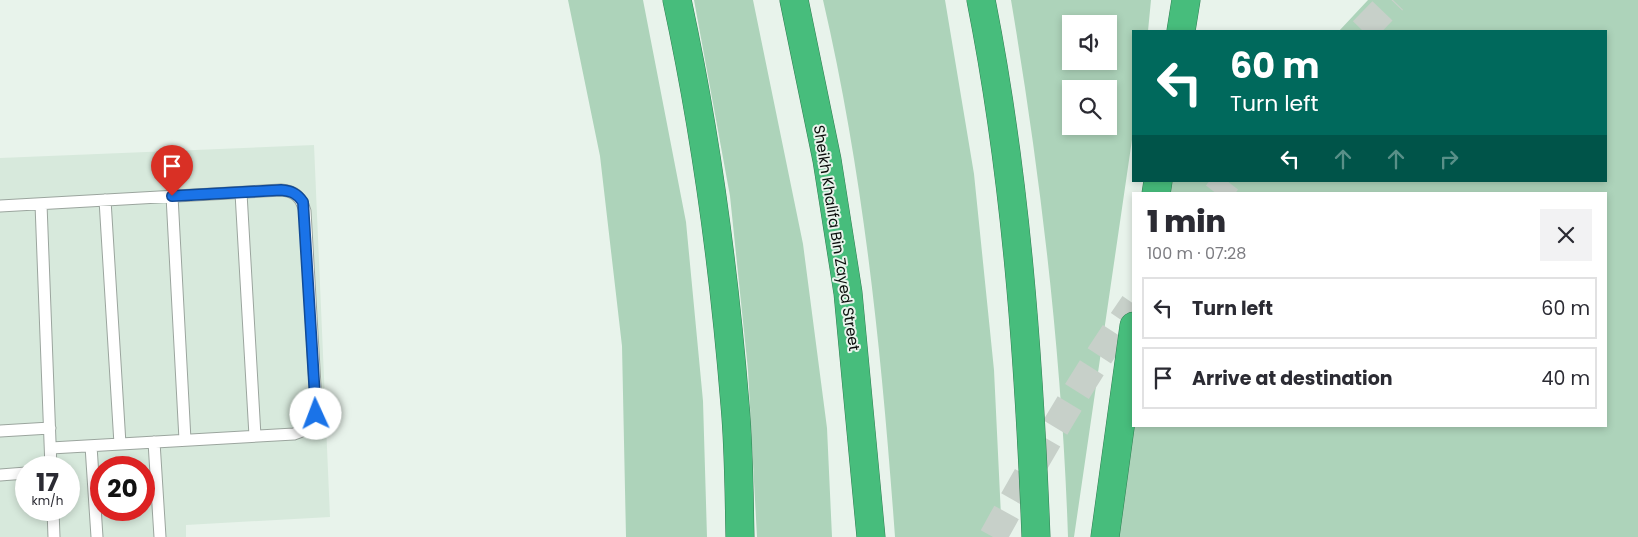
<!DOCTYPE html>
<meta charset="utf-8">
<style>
body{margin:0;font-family:Poppins,sans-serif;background:#f2f2f3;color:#2b2b33;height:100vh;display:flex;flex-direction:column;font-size:19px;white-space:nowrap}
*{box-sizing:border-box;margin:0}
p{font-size:16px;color:#7c7c81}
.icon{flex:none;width:28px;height:28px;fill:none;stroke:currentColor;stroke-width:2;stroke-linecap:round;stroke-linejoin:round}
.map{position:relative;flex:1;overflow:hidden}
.sheet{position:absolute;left:1132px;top:192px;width:475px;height:235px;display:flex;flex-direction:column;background:#fff;border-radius:0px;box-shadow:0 2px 8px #0003}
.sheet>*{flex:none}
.hud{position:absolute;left:1132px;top:30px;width:475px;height:152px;border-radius:0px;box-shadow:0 2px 8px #0003;background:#00695c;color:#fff;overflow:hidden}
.tools{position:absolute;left:1062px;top:15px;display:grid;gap:10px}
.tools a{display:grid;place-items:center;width:55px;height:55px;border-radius:0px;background:#fff;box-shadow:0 2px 8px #0003;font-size:25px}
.speed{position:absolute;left:15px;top:456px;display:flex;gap:10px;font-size:25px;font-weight:700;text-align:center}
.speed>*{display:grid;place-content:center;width:65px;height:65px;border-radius:50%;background:#fff;box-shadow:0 2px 8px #0003;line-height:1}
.speed small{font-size:12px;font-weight:400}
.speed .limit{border:8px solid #d22;background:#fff;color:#111}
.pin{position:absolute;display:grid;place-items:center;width:42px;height:42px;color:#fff;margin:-51px -21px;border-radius:50% 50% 50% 0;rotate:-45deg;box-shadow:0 0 5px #0007}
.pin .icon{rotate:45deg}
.me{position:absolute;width:55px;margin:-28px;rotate:358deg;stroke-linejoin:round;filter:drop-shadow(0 0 4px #0008)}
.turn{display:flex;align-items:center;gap:18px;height:105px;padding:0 15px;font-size:22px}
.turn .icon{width:65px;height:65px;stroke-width:2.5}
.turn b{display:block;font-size:35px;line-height:42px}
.lanes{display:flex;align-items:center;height:48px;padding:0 15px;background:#0003;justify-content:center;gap:25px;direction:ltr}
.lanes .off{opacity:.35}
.round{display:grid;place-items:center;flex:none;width:52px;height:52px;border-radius:0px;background:#f2f2f3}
.summary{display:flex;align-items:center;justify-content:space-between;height:85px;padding:0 15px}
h1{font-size:30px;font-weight:800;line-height:38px}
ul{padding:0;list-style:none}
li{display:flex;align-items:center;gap:15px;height:62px;margin:0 10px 8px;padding:0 5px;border:2px solid #e1e1e2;border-radius:0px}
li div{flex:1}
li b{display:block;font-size:19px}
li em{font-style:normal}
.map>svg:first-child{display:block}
.built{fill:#d7e9dc;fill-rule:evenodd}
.green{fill:#add3ba;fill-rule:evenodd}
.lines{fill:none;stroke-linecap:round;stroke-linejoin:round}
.motorway-tunnel{stroke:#c7d0c9;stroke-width:28;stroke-dasharray:28 14;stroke-linecap:butt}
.service-casing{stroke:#9ba59e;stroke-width:13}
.motorway-casing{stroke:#327f54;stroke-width:29}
.service{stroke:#fff;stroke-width:11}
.motorway{stroke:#47bd7c;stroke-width:28}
.route-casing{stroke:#114b97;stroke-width:12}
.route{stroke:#1a73e8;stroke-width:9}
.labels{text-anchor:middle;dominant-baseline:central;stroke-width:4;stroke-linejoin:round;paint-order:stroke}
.street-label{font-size:15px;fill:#0a0d0b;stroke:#e8f3eb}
</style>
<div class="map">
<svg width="1638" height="537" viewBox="0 0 1638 537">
<rect width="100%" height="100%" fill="#e8f3eb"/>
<path class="built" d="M 314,145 L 330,517 L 186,525 L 186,537 L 0,537 L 0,158 ZM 26,468 L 69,468 L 69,510 L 26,510 ZM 101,468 L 144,468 L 144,510 L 101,510 Z"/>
<path class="green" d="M 568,0 L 643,0 L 686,222 L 703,401 L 707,537 L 626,537 L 622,346 L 600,156 Z
M 694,0 L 753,0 L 803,244 L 827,428 L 832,537 L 757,537 L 748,370 L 730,196 Z
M 823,0 L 945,0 L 974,174 L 994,370 L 1002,537 L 895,537 C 882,357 864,176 823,0 Z
M 1011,0 L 1151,0 L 1148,31 L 1134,31 L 1134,126 L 1074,537 L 1068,537 C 1062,356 1041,178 1011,0 ZM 1071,24 L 1109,24 L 1109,61 L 1071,61 ZM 1071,89 L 1109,89 L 1109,126 L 1071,126 Z
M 1368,0 L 1638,0 L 1638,537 L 1115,537 L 1134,426 L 1606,426 L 1606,194 L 1167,194 L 1169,181 L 1606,181 L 1606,31 L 1339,31 Z"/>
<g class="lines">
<path class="motorway-tunnel" d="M 1363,31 L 1393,0
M 1217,194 L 1227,181
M 993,537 C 1037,457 1082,379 1134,304"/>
<defs>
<path id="service" d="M 241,193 L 255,436
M 172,196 L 185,440
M 105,200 L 120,444
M 41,204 L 51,468
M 0,206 L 281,190 C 295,191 301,197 305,211 L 316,403 C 316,420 310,429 294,434 L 51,448
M 0,431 L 50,428
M 154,442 L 160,537
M 91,446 L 97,537
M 0,475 L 26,473
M 53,510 L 54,537"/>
<path id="motorway" d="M 677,0 C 706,134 724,268 735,405 C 739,448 739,493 740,537
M 794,0 L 827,160 L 848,293 L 871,537
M 981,0 C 1016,176 1029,358 1036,537
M 1181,31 L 1186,0
M 1156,194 L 1158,181
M 1105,537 L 1134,326"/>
</defs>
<use href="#service" class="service-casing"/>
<use href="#motorway" class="motorway-casing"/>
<use href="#service" class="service"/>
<use href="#motorway" class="motorway"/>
</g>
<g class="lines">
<defs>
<path id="route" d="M 172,196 L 281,190 C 291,191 297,193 303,202 L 316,414"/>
</defs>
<use href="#route" class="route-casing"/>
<use href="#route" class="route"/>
</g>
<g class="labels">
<g class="street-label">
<text transform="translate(837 238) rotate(81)">Sheikh Khalifa Bin Zayed Street</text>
</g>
</g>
</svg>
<div class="tools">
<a><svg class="icon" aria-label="sound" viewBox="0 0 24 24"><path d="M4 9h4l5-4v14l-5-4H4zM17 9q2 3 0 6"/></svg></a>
<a><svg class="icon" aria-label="search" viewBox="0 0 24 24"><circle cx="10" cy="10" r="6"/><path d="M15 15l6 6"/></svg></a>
</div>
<div class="speed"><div>17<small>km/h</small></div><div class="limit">20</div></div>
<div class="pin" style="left:172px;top:196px;background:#d93025"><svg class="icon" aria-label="arrive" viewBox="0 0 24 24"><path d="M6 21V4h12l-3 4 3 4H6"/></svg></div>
<svg class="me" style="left:316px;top:414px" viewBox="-20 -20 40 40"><circle r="19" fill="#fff"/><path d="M0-13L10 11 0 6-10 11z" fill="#1a73e8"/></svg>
<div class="hud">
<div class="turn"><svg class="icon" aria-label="left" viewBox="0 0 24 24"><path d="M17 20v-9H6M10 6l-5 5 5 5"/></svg><div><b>60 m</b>Turn left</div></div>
<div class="lanes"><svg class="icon" aria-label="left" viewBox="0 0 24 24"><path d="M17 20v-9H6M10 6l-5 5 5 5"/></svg><svg class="icon off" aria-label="ahead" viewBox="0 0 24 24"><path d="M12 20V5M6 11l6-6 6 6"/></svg><svg class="icon off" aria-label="ahead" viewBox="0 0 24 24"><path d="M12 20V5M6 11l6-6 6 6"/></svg><svg class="icon off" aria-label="right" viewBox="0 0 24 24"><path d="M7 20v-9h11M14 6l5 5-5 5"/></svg></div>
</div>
<section class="sheet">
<div class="summary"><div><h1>1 min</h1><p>100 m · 07:28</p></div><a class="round"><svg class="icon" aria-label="close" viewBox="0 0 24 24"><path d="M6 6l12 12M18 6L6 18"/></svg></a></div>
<ul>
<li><svg class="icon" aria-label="left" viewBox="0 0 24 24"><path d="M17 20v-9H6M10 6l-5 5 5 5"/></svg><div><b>Turn left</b></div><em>60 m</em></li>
<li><svg class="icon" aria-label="arrive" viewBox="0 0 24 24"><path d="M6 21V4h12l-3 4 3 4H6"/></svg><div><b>Arrive at destination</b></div><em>40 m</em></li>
</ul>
</section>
</div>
